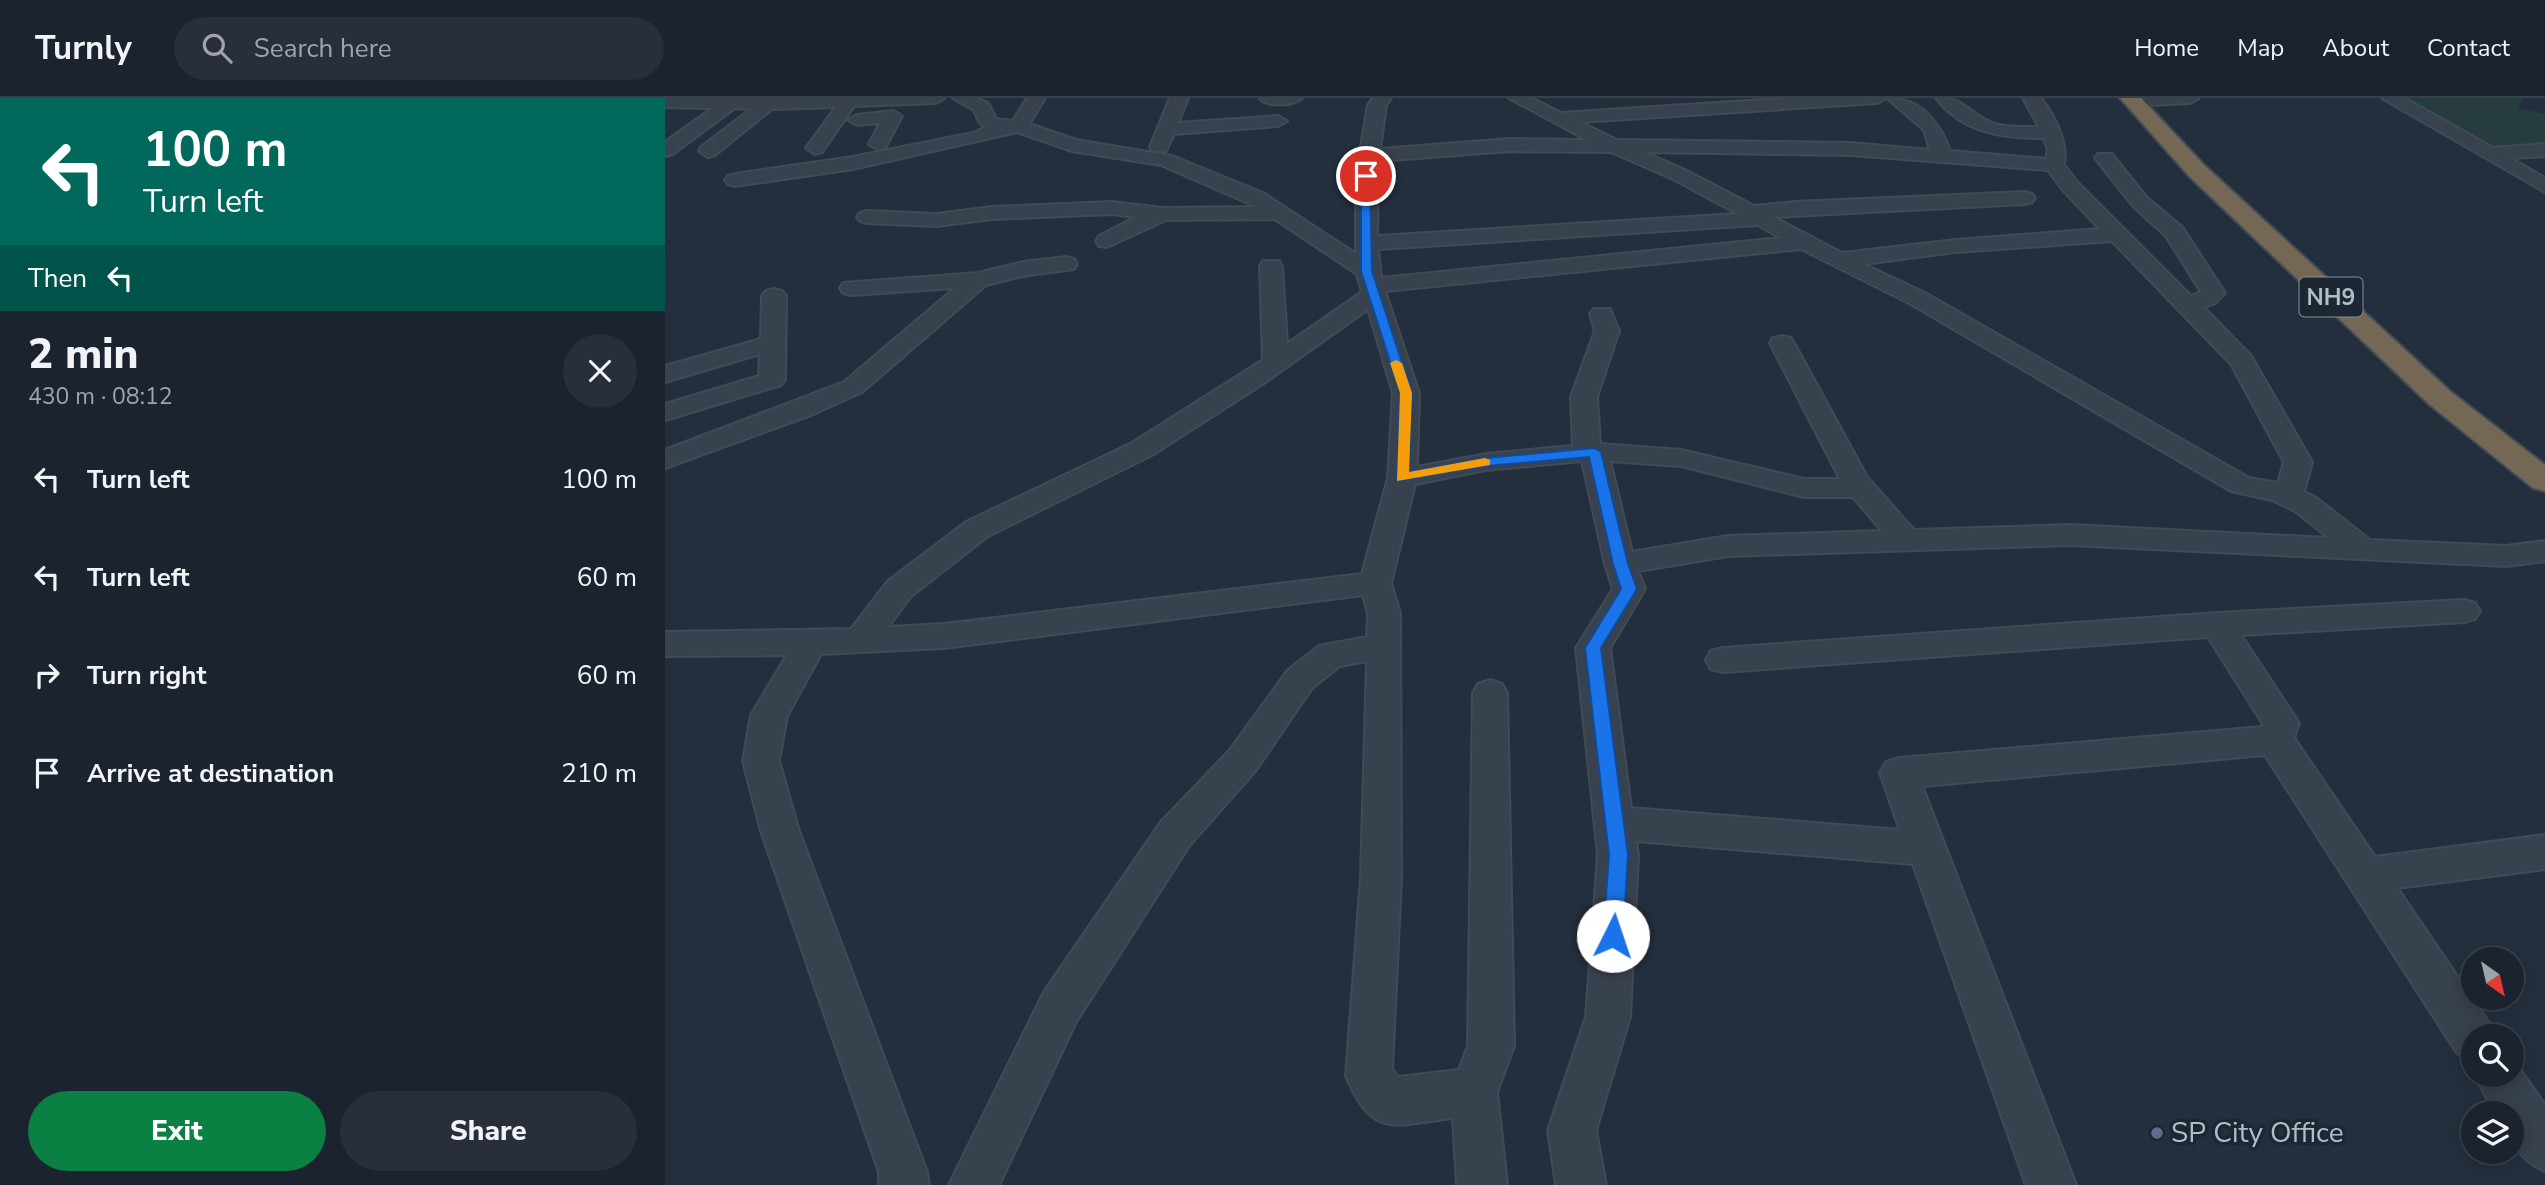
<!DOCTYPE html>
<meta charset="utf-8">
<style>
body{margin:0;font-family:"Nunito Sans",sans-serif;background:#282f3a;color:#f1f3f6;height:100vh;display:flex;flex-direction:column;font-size:26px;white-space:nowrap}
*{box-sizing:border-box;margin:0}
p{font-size:23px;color:#a0a4aa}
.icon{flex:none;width:38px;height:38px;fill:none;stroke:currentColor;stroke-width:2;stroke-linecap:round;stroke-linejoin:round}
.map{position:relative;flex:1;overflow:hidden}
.sheet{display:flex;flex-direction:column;background:#1b232e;width:665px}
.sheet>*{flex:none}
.guide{background:#00695c;color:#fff;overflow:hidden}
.needle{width:46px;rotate:146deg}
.tools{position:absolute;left:1796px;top:849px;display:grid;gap:14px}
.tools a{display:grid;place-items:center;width:63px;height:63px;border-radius:50%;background:#1b232e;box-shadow:0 4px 18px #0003,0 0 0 2px #39404a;font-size:35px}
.pin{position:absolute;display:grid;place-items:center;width:60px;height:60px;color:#fff;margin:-30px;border:4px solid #fff;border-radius:50%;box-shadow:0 2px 7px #0007}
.me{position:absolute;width:77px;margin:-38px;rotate:4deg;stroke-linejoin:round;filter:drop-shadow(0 0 5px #0008)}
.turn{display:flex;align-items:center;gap:24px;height:147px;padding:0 28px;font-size:32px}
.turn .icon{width:91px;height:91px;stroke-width:2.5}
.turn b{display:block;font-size:49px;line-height:60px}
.then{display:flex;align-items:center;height:66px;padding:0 28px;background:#0003;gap:14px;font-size:26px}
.round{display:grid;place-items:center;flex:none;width:74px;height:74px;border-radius:37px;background:#282f3a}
.head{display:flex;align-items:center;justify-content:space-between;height:119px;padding:0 28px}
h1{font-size:42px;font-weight:800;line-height:52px}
.action{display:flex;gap:14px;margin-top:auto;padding:14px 28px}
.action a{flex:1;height:80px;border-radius:42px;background:#0b8043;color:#fff;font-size:28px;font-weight:800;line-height:80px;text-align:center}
.action a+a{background:#282f3a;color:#f1f3f6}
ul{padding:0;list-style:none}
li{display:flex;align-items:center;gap:21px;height:98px;padding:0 28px}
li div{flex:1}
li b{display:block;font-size:26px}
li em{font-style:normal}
header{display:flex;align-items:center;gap:42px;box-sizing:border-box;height:98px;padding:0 35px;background:#1b232e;border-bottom:2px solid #39404a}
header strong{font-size:33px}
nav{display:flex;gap:38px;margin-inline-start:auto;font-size:24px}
.search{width:490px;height:63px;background:#282f3a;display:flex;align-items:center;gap:18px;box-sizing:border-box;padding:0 24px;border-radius:38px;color:#a0a4aa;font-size:26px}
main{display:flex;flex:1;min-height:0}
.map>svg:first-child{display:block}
.green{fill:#263c3f}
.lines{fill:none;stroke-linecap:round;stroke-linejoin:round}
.minor-casing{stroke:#414a57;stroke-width:4}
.highway-casing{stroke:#434c59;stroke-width:4}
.minor{fill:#38414e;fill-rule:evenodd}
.highway{fill:#746855;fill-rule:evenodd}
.route{fill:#1a73e8;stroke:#114b97;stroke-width:2}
.slow{fill:#f59e0b}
.service-dot{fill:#5c6f8a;stroke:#1d2633;stroke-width:2.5}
.labels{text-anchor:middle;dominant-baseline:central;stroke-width:7;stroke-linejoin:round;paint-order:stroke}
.shield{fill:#1d2633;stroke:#878f9c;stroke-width:2}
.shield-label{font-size:23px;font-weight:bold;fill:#b4bcc9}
.near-poi-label{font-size:28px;fill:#b4bcc9;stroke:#1d2633;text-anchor:start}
</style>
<header>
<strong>Turnly</strong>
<div class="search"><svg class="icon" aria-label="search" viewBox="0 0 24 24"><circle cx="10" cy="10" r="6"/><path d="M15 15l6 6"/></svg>Search here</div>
<nav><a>Home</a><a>Map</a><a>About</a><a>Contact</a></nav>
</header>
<main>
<section class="sheet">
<div class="guide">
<div class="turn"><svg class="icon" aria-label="left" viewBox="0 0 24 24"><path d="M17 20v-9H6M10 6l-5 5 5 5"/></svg><div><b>100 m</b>Turn left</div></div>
<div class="then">Then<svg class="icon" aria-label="left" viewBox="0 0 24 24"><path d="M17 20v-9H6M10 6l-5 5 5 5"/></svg></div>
</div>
<div class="head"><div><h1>2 min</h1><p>430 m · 08:12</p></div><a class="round"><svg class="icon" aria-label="close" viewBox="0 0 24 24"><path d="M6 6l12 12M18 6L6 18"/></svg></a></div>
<ul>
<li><svg class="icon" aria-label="left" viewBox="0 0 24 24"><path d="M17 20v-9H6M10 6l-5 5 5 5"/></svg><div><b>Turn left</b></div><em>100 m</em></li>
<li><svg class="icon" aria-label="left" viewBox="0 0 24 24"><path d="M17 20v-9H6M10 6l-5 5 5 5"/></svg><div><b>Turn left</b></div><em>60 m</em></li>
<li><svg class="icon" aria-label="right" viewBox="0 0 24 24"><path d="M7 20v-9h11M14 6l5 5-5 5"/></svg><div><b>Turn right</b></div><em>60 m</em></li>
<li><svg class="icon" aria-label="arrive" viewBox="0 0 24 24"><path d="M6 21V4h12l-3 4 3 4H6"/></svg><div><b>Arrive at destination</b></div><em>210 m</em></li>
</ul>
<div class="action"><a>Exit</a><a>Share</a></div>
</section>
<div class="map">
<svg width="1880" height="1087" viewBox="0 0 1880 1087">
<rect width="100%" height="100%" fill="#242f3e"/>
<path class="green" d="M 1737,0 L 1858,0 L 1853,10 L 1880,16 L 1880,47 L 1832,50 L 1820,47 Z"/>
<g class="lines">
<defs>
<path id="minor" d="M 0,0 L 280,0 L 271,5 L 189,8 L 157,54 L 150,56 L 141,50 L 171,9 L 107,11 L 50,57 L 43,59 L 34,53 L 36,49 L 86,11 L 70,10 L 8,56 L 1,58 L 0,44 L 48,10 L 0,9 Z
M 288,0 L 311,0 L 323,5 L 331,21 L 348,23 L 362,0 L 380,0 L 364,26 L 411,42 L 507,58 L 598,95 L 691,156 L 691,78 L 703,7 L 708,0 L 726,0 L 721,7 L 715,51 L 845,41 L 922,42 L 844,0 L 866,0 L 896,15 L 1129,0 L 1221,0 L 1212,5 L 915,24 L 952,42 L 1186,45 L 1265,52 L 1259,32 L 1222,0 C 1256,0 1274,23 1285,53 L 1381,61 L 1383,51 L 1378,40 C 1337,40 1298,35 1271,0 C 1301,0 1300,13 1325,24 C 1340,30 1358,29 1374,29 L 1358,0 L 1376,0 C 1390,19 1403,43 1399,67 L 1412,84 L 1526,198 L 1536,194 L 1501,138 L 1468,108 L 1430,60 L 1433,56 L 1447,56 L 1482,100 L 1517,129 L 1560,195 L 1550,205 L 1538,209 L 1586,258 L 1647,364 L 1639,394 L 1650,399 L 1705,442 L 1841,448 L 1880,443 L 1880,463 L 1841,468 L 1405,447 L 1063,458 L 973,473 L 980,491 L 945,550 L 966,710 L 1235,732 L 1215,675 L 1221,664 L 1234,660 L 1597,629 L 1598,626 L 1543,539 L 1058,574 L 1046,571 L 1041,562 L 1046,553 L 1058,550 L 1552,515 L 1799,502 L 1810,505 L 1815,513 L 1810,521 L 1799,524 L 1576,537 L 1634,625 L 1629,640 L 1710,759 L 1880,737 L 1880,771 L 1732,790 L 1824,925 L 1830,938 L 1808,938 L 1808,962 L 1792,955 L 1600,657 L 1257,688 L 1411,1087 L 1361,1087 L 1248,766 L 971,743 L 973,757 L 965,919 L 931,1032 L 941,1087 L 891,1087 L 883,1032 L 921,919 L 933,757 L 911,550 L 948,491 L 940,466 L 917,363 L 821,372 L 750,386 L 726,485 L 735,515 L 736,780 L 727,971 L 733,979 L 794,972 L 803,948 L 808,595 L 813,586 L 825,582 L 837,586 L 842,595 L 849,948 L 832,994 L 842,1087 L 792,1087 L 788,1020 C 729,1027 708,1042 681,978 L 696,780 L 702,563 L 675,568 L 647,590 L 591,672 L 524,748 L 411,924 L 334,1087 L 284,1087 L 379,894 L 496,724 L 565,652 L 623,572 L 654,548 L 702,539 L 703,515 L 698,497 L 279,550 L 156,556 L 122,618 L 114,663 L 134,733 L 262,1074 L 264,1087 L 214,1087 L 214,1074 L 96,733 L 78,663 L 86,617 L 122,557 L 0,558 L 0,534 L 186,531 L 223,483 L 301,424 L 467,345 L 598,262 L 595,168 L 598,163 L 614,163 L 617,168 L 622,246 L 697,194 L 692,176 L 610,121 L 501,122 L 442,149 L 434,148 L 431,143 L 434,138 L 471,119 L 447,116 L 326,121 L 272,128 L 202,125 L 195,123 L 192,119 L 195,115 L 202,113 L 272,116 L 326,109 L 447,104 L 498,110 L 592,109 L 496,67 L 407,53 L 352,34 L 188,71 L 70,88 L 63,86 L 60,82 L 63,78 L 70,76 L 188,59 L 308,35 L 321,29 L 314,24 L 309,12 ZM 845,53 L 946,54 L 1008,81 L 1073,116 L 712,138 L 713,63 ZM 979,54 L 1186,57 L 1383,72 L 1398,92 L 1435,131 L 1291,142 L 1177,155 L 1108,119 L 1360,106 L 1367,104 L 1370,100 L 1367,96 L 1360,94 L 1130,104 L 1089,108 L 1022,73 ZM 1093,127 L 1116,140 L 716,180 L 713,151 ZM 1447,143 L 1566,266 L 1619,364 L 1613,385 L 1584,380 L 1260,195 L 1198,166 L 1291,154 ZM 1136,151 L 1244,205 L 1566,393 L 1607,402 L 1630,413 L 1664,440 L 1405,427 L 1249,432 L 1202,379 L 1129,245 L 1126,240 L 1117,238 L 1108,240 L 1105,245 L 1175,381 L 1139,381 L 1016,352 L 935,346 L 932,299 L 954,233 L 945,211 L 929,211 L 925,216 L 930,233 L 906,299 L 908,348 L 821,356 L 752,369 L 754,295 L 720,193 ZM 703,211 L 728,295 L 723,380 L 697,476 L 279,526 L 223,529 L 245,499 L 323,438 L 487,357 L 599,285 ZM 945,363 L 1016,368 L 1139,399 L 1188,399 L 1217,433 L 1063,438 L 967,454 Z
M 505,0 L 523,0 L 513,25 L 613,18 L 622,23 L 613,28 L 509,36 L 501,53 L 487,53 L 485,49 Z
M 637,0 C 628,8 604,9 595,1 Z
M 1478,0 L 1534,0 L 1525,5 L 1485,7 L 1479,6 Z
M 1717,0 L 1739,0 L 1828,50 L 1880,46 L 1880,58 L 1845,60 L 1880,80 L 1880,94 Z
M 228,13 L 237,18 L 220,50 L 213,52 L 204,46 L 215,25 L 192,27 L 183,22 L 192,17 Z
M 401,159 L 409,161 L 412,166 L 409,171 L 358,178 L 321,187 L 197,294 L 146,317 L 0,370 L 0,352 L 179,284 L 290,190 L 186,197 L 178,195 L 175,190 L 178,185 L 313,175 L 358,164 Z
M 109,191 L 117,193 L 121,198 L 120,282 L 116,287 L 0,322 L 0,306 L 94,278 L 95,256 L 0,284 L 0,268 L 96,241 L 97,198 L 101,193 Z
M 1846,959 L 1880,1007 L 1880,1073 C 1852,1061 1846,1044 1846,1015 L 1830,1015 L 1809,976 L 1846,976 Z"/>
<path id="highway" d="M 1455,0 L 1476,0 L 1540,68 L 1786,294 L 1880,367 L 1880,393 L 1868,390 L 1764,306 L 1524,78 Z"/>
</defs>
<use href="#minor" class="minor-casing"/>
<use href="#highway" class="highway-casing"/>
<use href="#minor" class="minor"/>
<use href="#highway" class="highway"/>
</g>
<path class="route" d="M 701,75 L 705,78 L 707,173 L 747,295 L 744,374 L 821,360 L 929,350 L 936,354 L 963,466 L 972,491 L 936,550 L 963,757 L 958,838 L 955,845 L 948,847 L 941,845 L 938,838 L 944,757 L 920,550 L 956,491 L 948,466 L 924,359 L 821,368 L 732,383 L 735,295 L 696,173 L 696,78 Z"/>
<path class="slow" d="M 731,262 L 737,265 L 747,295 L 744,374 L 820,360 L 825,362 L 825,367 L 732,383 L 735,295 L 725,265 Z"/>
<circle class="service-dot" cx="1492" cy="1035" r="7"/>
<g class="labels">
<rect class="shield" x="1634.5" y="179.5" width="63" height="39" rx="5"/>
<g class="shield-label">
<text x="1666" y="199">NH9</text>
</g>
<g class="near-poi-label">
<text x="1506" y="1035">SP City Office</text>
</g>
</g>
</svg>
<div class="tools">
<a><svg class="needle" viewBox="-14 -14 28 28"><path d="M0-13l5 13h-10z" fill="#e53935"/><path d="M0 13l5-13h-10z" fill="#a0a4aa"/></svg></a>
<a><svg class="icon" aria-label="search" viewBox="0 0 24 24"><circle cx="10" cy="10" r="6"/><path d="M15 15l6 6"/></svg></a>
<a><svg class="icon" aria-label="layers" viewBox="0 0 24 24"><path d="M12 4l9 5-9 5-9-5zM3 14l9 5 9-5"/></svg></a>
</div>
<div class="pin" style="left:701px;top:78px;background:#d93025"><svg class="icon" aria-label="arrive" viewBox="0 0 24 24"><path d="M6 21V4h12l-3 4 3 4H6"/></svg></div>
<svg class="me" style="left:948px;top:838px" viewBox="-20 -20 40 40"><circle r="19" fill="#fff"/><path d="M0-13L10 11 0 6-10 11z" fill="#1a73e8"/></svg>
</div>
</main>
